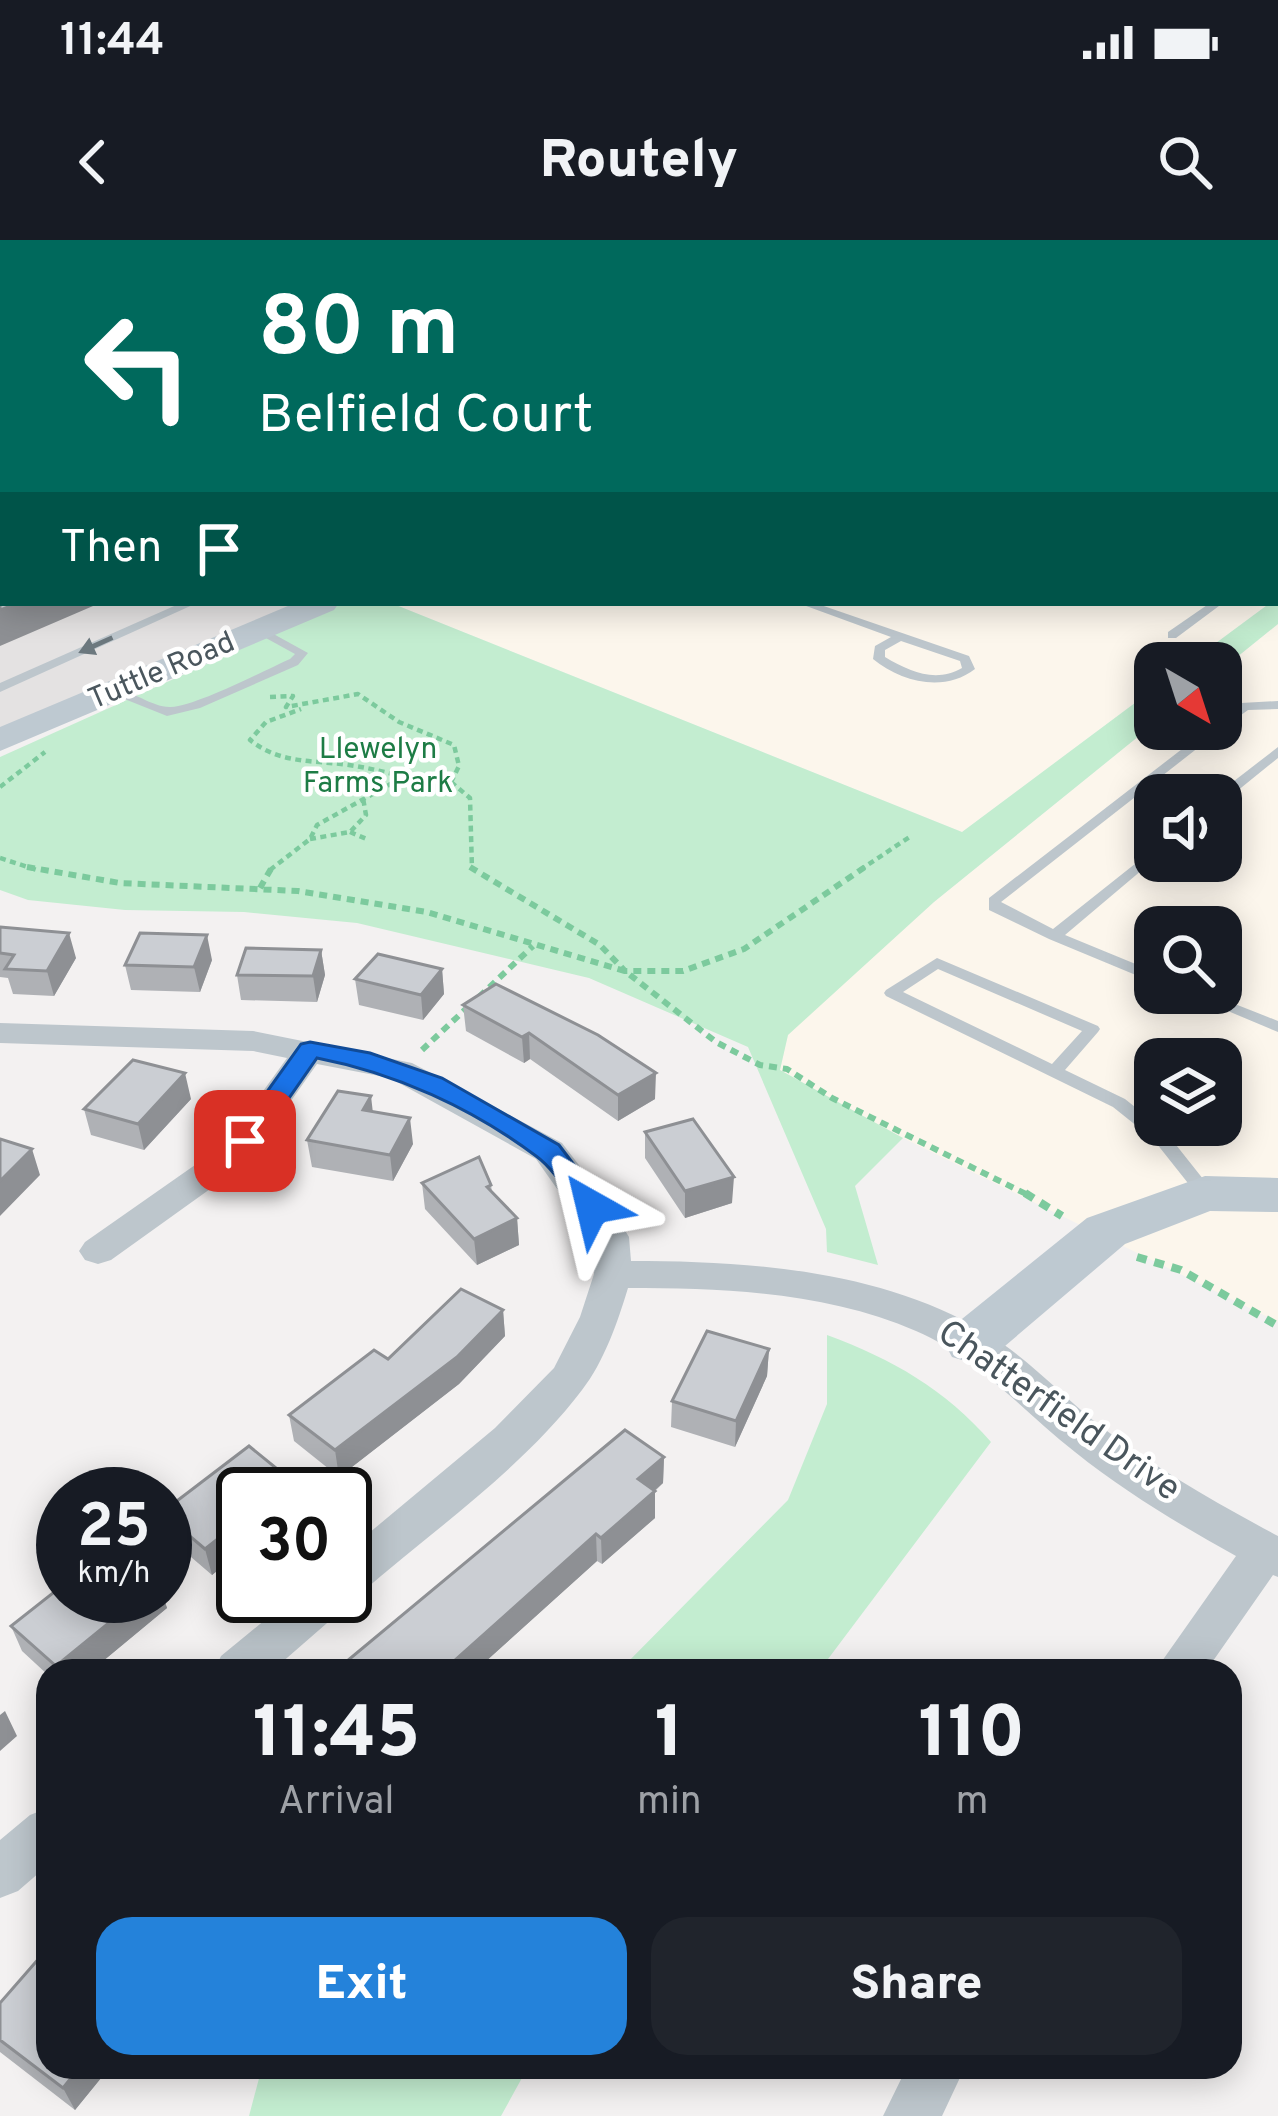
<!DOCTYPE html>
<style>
body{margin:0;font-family:Overpass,sans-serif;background:#20242c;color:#f1f3f6;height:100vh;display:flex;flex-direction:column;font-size:45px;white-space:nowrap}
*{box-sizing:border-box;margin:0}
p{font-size:39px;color:#9ea1a6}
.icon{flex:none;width:66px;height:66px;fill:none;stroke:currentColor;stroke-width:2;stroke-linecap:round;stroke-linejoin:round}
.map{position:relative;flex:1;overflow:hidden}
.drawer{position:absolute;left:36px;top:1419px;width:1206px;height:420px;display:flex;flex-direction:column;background:#171b24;border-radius:36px;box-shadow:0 6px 30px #0003}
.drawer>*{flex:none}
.banner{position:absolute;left:0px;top:0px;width:1278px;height:366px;box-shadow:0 6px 30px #0003;background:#00695c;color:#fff;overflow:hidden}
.needle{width:78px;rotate:141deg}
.buttons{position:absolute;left:1134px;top:402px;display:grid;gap:24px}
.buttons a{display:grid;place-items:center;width:108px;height:108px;border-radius:24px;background:#171b24;box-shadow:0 6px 30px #0003;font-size:60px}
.speed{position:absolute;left:36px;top:1227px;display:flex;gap:24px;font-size:60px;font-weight:700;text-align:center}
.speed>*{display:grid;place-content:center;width:156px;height:156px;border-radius:50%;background:#171b24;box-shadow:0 6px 30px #0003;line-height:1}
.speed small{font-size:30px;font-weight:400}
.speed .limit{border:6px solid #111;border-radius:18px;background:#fff;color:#111}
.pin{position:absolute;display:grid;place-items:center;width:102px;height:102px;color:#fff;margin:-51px;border-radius:24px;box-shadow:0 6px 18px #0006}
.me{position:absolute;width:132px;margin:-66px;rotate:323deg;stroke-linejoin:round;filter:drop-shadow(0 0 9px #0008)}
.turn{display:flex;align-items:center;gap:42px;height:252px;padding:0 60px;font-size:54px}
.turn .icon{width:156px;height:156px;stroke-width:2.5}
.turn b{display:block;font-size:84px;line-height:102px}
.then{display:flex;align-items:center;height:114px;padding:0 60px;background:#0003;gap:24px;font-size:45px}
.eta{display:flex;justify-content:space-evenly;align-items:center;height:204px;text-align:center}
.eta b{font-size:72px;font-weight:800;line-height:84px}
.button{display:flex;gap:24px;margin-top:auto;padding:24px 60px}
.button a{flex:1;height:138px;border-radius:36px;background:#2482da;color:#fff;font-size:48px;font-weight:800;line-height:138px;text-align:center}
.button a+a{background:#20242c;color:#f1f3f6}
.status{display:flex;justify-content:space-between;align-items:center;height:84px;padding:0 60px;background:#171b24;direction:ltr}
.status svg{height:33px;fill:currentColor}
header{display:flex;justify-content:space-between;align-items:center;height:156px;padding:0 60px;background:#171b24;font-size:54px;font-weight:800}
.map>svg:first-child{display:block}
.commercial{fill:#fcf6ec;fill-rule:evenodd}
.education{fill:#e4e2e2}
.green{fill:#c3edd0}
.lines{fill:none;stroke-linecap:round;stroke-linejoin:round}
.path-far3{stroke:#7cca9d;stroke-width:3;stroke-dasharray:4.5 3;stroke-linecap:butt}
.path-far2{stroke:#7cca9d;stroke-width:4.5;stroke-dasharray:6 4.5;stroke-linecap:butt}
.path-far1{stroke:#7cca9d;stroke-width:6;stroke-dasharray:8 6;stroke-linecap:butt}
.path{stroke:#7cca9d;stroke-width:8;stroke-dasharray:10 8;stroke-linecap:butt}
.lane{fill:#bdc6cc;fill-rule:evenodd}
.street{fill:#bdc6cc;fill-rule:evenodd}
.secondary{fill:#bec9d1;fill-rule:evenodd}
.primary{fill:#b2c2ce;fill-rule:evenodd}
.wall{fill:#afb1b5}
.shaded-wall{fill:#8e9094}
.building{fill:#cbced3;stroke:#8e9094;stroke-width:3}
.oneway{fill:#6c787e}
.route{fill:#1a73e8;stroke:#114b97;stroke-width:3}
.labels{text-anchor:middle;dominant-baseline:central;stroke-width:9;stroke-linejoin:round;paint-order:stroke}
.far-street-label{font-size:30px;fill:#4a565d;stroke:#fff}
.far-park-label{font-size:30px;fill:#1d7c45;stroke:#fff}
.street-label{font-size:36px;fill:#4a565d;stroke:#fff}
</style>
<div class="status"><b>11:44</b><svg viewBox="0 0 49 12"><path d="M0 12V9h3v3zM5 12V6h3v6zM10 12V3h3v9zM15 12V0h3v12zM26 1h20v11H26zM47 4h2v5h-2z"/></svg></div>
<header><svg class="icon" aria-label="back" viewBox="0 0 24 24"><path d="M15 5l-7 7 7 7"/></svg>Routely<svg class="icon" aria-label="search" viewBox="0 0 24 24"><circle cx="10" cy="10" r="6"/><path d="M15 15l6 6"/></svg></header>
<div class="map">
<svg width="1278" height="1876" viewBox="0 0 1278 1876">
<rect width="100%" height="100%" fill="#f3f1f1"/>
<path class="commercial" d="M 391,363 L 1270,363 L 1189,423 L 1155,423 L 1155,448 L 962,592 Z
M 1278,384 L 1278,1082 L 903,898 L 780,830 L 788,794 L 934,662 L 1155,483 L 1155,489 L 1221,489 L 1221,430 ZM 1155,555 L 1221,555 L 1221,621 L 1155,621 ZM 1155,687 L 1221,687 L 1221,753 L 1155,753 ZM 1155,819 L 1221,819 L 1221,885 L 1155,885 Z"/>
<path class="education" d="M 0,205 L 3,363 L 303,363 L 0,490 Z"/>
<path class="green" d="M 1278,357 L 1278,384 L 1221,430 L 1221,423 L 1189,423 Z
M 343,363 L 391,363 L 962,592 L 1155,448 L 1155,483 L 934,662 L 788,795 L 780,830 L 903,898 L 855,946 L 878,1025 L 827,1012 L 826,989 L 748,807 L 589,738 L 357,683 L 244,672 L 125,670 L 28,660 L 0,650 L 0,517 Z
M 827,1095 C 892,1119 945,1149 991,1202 L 819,1431 L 619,1431 L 788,1260 L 827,1164 Z
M 262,1827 L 528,1827 L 501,1876 L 249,1876 Z"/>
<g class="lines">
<path class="path-far3" d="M 1205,3 L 1212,0"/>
<path class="path-far2" d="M 270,457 L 293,456 L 286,467 L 358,454 L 399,482 L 454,505 L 459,526 L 451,542 C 415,542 384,530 349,525 C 312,520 280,524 250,500 L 266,482 L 301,469
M 451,542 L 470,558 L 472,630
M 0,547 L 45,512
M 350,592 L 369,600
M 310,599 L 350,592 L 366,575 L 363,558
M 0,618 L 37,630
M 270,630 L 310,599 L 317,585 L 396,541
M 860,630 L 911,596"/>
<path class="path-far1" d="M 27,627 L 120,643 L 298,651 L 427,672 L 625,731 L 716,802 L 760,825 L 787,829 L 832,858 L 1030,956
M 470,627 L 600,705 L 625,731 L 683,731 L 744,709 L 865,627
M 260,648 L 272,627
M 479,757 L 533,706
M 422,810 L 469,766"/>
<path class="path" d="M 1025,953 L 1062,976
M 1137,1017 L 1181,1030 L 1278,1086"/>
<path class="lane" d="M 1278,14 L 1278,18 L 1275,19 L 1275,15 Z
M 0,38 L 3,38 L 3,43 L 0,43 Z
M 1275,69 L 1278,69 L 1278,75 L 1275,75 Z
M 1278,104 L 1278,110 L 1275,111 L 1275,105 Z
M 0,120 L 3,121 L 3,127 L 0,126 Z
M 1275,126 L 1278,127 L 1278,133 L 1275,132 Z
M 1275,143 L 1278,143 L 1278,149 L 1275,149 Z
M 3,145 L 3,151 L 0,152 L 0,146 Z
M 3,163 L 3,169 L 0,170 L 0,164 Z
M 1278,173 L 1278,187 L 1275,186 L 1275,174 Z
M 0,183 L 3,184 L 3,190 L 0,189 Z
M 181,363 L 197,363 L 0,452 L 0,443 Z
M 798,363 L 815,363 L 969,416 L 975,429 C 944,453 901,442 873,419 L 875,406 L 891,397 ZM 901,401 L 960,421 L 962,428 C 936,443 910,432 885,417 L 885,410 Z
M 1210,363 L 1223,363 L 1176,398 L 1168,398 L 1168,392 Z
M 259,386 L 308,413 L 298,425 L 200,468 L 167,476 L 107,452 C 127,444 149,468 171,467 C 196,466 263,431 290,419 L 295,414 L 255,392 L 253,390 Z
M 1278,461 L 1278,469 L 1248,470 L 1222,489 L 1001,662 L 1053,689 L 1155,608 L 1155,619 L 1065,695 L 1155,732 L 1155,743 L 1049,699 L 989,670 L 989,658 L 1208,489 L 1221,489 L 1221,479 L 1241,463 Z
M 1278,507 L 1278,518 L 1226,560 L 1221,561 L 1221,555 L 1216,555 Z
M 937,718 L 1098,786 L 1100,789 L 1098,792 L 1065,830 L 1125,859 L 1165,891 L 1211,949 L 1214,953 L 1211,957 L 1199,957 L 1153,899 L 1113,867 L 886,756 L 884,753 L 886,750 ZM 938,729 L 1082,791 L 1052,824 L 903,752 Z
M 1185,753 L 1207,753 L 1278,781 L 1278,792 Z"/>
<path class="street" d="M 30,0 L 53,0 L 55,3 L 32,3 Z
M 541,0 L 567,0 L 569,3 L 543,3 Z
M 752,0 L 769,0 L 771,3 L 754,3 Z
M 1001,0 L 1029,0 L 1031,3 L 1003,3 Z
M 3,51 L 3,61 L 0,62 L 0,52 Z
M 0,783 L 253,791 L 412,823 L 562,903 L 611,967 L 629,997 L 631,1021 C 750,1021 882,1030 986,1093 C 1028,1118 1061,1155 1099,1185 C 1155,1228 1216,1263 1278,1296 L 1278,1337 L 1273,1335 L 1206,1431 L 1155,1431 L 1236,1316 C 1180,1285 1125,1252 1075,1212 C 1022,1171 979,1118 916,1091 C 827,1052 724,1048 628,1048 C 618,1081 604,1122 582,1150 C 523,1228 435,1289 361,1353 L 348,1358 L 342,1370 L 272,1431 L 214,1431 L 221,1416 L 294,1356 L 345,1356 L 345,1313 L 495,1188 L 554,1128 L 580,1077 L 594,1034 L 591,997 L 536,919 L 390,838 L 317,824 L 257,909 L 231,934 L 111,1020 L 98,1024 L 85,1020 L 79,1011 L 85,1002 L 205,918 L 233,893 L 287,818 L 253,811 L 0,803 Z
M 48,1568 L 48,1625 L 18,1651 L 0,1658 L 0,1600 L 30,1575 Z
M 907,1827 L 965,1827 L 942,1876 L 883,1876 Z"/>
<path class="secondary" d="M 1278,276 L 1278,294 L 1275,295 L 1275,277 Z
M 295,363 L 339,363 L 334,370 L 0,511 L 0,487 Z
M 1205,936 L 1278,938 L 1278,972 L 1210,971 L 1125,1004 L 992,1117 L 972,1123 L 952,1117 L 944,1102 L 952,1087 L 1087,978 Z"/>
<path class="primary" d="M 237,0 L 270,0 L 272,3 L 240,3 Z
M 1275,304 L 1278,304 L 1278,325 L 1275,325 Z"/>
</g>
<path class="wall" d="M 0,687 L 76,718 L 54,756 L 13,754 L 8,738 L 0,737 Z
M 321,710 L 325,735 L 317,762 L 241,760 L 237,735 Z
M 212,720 L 200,752 L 131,750 L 125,725 Z
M 442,729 L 444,754 L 423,780 L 359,765 L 355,739 Z
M 496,744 L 655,859 L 618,881 L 530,819 L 524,823 L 466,791 L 463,765 Z
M 191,859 L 144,910 L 91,895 L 84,869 Z
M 373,872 L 413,904 L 393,941 L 312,927 L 307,900 Z
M 645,892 L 732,963 L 685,978 L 645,918 Z
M 422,943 L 491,945 L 492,952 L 517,978 L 519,1005 L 477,1025 L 425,969 Z
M 503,1070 L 505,1096 L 459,1144 L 339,1237 L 294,1201 L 289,1175 L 388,1119 Z
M 769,1109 L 767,1136 L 735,1207 L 671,1187 L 672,1161 Z
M 664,1217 L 663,1243 L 655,1251 L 655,1278 L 602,1324 L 597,1321 L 475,1431 L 335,1431 Z
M 292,1241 L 295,1254 L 243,1254 L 243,1310 L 212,1335 L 170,1299 L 165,1282 L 165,1270 Z
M 63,1356 L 163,1356 L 167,1368 L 91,1431 L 48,1431 L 48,1435 L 22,1411 L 11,1386 Z
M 0,1763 L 48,1827 L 110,1827 L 75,1870 L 0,1812 Z"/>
<path class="shaded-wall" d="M 1278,35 L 1278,57 L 1275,58 L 1275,37 Z
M 18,363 L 100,363 L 0,406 L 0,370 Z
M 69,693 L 76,718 L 54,756 L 47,731 Z
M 207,695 L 212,720 L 200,752 L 194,727 Z
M 321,710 L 325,735 L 317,762 L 313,736 Z
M 442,729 L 444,754 L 423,780 L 421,755 Z
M 529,793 L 530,819 L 524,823 L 522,797 Z
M 185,833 L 191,859 L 144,910 L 138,884 Z
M 656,833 L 655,859 L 618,881 L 618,855 Z
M 371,856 L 374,882 L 363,870 Z
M 410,878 L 413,904 L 393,941 L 390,915 Z
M 32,909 L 40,935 L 0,976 L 0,941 Z
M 734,937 L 732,963 L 685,978 L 685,951 Z
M 517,978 L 519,1005 L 477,1025 L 474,999 Z
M 503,1070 L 505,1096 L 459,1144 L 339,1237 L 335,1210 Z
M 769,1109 L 767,1136 L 735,1207 L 736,1181 Z
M 664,1217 L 663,1243 L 638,1265 L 638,1239 Z
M 292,1241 L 295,1254 L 275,1254 Z
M 655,1251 L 655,1278 L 602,1324 L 601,1298 Z
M 243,1279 L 243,1310 L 212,1335 L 205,1309 Z
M 596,1294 L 597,1321 L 475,1431 L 446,1431 L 445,1429 Z
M 142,1356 L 163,1356 L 167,1368 L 91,1431 L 57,1431 L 56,1426 Z
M 5,1471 L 17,1496 L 0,1511 L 0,1475 Z
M 80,1827 L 110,1827 L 75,1870 L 63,1848 Z"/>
<path class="building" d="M 3,295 L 3,363 L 18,363 L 0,370 L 0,296 Z
M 0,687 L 69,693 L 47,731 L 5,729 L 14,715 L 0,713 Z
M 140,693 L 207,695 L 194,727 L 125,725 Z
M 246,708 L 321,710 L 313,736 L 237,735 Z
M 378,714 L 442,729 L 421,755 L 355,739 Z
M 496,744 L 598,795 L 656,833 L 618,855 L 529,793 L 522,797 L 463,765 Z
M 133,820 L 185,833 L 138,884 L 84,869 Z
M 338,851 L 371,856 L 363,870 L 410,878 L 390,915 L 307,900 Z
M 693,879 L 734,937 L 685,951 L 645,892 Z
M 0,899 L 32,909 L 0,941 Z
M 479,917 L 491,945 L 487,947 L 517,978 L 474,999 L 422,943 Z
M 461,1049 L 503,1070 L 457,1117 L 335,1210 L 289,1175 L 374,1110 L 388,1119 Z
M 707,1091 L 769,1109 L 736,1181 L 672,1161 Z
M 625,1190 L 664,1217 L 638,1239 L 655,1251 L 601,1298 L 596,1294 L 445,1429 L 448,1431 L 335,1431 Z
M 249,1206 L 292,1241 L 275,1254 L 243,1254 L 243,1279 L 205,1309 L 165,1275 L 165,1270 Z
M 63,1345 L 63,1356 L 142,1356 L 56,1426 L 11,1386 Z
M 48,1708 L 48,1827 L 80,1827 L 63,1848 L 0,1800 L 0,1763 Z"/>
<defs><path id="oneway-solid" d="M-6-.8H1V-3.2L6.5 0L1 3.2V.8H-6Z" transform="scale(3)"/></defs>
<use class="oneway" href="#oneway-solid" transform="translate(96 405) rotate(156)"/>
<path class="route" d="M 310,802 L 370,813 L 442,838 L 559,905 L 606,967 L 602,973 L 583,973 C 569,955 554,929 536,916 C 472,868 395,833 317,818 L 255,907 L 236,907 L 232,901 L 236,895 L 301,804 Z"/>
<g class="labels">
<g class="far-street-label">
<text transform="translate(162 432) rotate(-23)">Tuttle Road</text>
</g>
<g class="far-park-label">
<text x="378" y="510">Llewelyn<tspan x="378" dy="34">Farms Park</tspan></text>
</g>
<g class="street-label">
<text transform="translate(1058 1172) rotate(35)">Chatterfield Drive</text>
</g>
</g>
</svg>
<div class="buttons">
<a><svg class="needle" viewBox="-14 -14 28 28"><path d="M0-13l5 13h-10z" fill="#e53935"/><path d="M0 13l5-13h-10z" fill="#9ea1a6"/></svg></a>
<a><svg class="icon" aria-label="sound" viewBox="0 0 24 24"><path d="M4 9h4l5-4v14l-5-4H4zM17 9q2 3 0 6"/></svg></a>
<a><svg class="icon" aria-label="search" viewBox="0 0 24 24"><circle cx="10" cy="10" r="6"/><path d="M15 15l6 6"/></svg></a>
<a><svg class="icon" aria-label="layers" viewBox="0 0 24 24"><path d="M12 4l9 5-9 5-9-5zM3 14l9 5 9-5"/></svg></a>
</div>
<div class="speed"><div>25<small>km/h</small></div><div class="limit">30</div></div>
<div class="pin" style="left:245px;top:901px;background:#d93025"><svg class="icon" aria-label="arrive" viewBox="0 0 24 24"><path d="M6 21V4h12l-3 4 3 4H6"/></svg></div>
<svg class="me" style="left:592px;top:967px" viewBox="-20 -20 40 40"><path d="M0-17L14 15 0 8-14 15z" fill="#1a73e8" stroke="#fff" stroke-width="4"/></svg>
<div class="banner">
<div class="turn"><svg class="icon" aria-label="left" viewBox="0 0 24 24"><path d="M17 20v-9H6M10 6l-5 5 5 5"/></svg><div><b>80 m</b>Belfield Court</div></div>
<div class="then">Then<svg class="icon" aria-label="arrive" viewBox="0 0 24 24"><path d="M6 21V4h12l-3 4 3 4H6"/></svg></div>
</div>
<section class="drawer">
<div class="eta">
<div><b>11:45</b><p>Arrival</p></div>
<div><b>1</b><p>min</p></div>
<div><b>110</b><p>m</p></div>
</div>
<div class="button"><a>Exit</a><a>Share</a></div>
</section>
</div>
